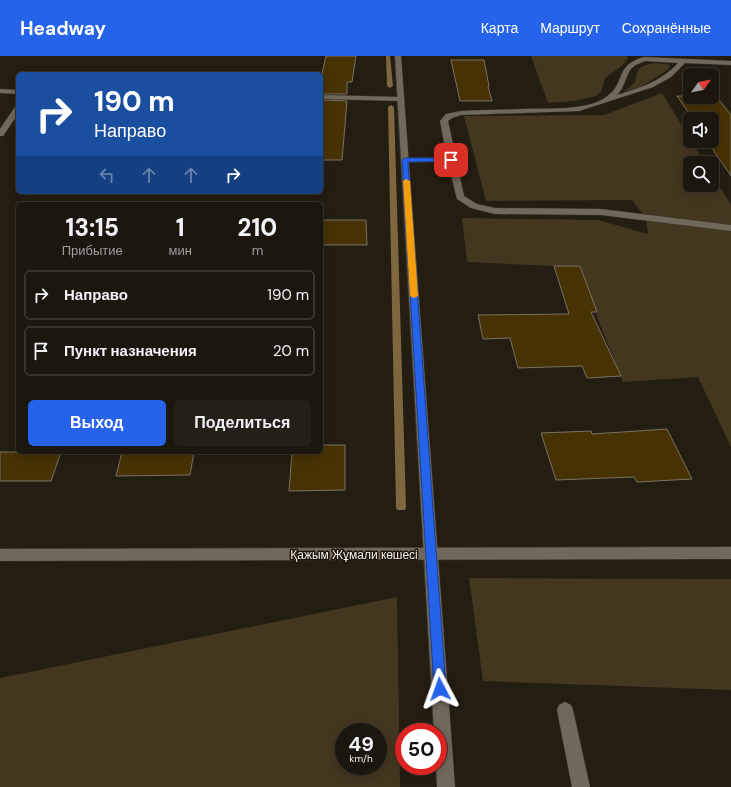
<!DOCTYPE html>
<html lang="ru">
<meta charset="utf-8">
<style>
body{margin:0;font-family:"DM Sans",sans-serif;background:#241f17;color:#f1f3f6;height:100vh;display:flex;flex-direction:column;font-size:15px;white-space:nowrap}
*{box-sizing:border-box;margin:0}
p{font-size:13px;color:#a09f9e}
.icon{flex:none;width:22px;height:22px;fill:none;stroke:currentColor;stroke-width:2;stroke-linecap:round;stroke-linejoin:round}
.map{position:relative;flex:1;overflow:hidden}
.side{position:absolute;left:16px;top:146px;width:307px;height:252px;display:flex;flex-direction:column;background:#1b160e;border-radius:6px;box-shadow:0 2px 10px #0003,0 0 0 1px #39352e}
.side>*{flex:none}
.banner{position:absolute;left:16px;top:16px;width:307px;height:122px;border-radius:6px;box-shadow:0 2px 10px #0003,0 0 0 1px #39352e;background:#1a4fa0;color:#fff;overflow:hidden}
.needle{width:26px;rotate:57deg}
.fabs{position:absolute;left:683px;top:12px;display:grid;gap:8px}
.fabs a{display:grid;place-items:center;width:36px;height:36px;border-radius:6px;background:#1b160e;box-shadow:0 2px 10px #0003,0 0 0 1px #39352e;font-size:20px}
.speed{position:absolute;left:335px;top:667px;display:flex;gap:8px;font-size:20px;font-weight:700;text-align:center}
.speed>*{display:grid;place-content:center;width:52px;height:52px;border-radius:50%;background:#1b160e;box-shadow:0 2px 10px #0003,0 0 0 1px #39352e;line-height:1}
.speed small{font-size:10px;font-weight:400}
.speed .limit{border:6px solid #d22;background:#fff;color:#111}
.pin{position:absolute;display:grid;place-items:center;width:34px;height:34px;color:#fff;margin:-17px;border-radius:8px;box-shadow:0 2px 6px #0006}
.me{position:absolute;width:44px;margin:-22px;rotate:356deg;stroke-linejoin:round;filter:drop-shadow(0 0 3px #0008)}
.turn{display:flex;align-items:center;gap:14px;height:84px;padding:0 12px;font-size:18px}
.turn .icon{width:52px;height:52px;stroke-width:2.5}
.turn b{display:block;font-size:28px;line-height:34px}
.lanes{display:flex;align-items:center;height:38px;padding:0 12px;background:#0003;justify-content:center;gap:20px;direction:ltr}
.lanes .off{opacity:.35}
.eta{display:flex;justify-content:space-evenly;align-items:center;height:68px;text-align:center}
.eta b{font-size:24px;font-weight:800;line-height:28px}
.action{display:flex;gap:8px;margin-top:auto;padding:8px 12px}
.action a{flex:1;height:46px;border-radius:6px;background:#2563eb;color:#fff;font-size:16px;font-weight:800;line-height:46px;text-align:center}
.action a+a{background:#241f17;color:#f1f3f6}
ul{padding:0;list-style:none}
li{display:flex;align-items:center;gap:12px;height:50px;margin:0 8px 6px;padding:0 4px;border:2px solid #39352e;border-radius:6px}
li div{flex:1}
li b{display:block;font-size:15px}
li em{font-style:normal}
header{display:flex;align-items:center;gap:24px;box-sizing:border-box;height:56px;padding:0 20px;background:#2563eb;color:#fff}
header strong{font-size:19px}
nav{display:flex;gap:22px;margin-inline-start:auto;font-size:14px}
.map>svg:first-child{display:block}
.green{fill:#443720;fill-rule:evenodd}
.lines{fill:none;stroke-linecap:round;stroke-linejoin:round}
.stream{fill:#7e673e;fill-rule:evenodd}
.building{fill:#473204;stroke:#797164}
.lane-casing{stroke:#3b362f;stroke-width:1}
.street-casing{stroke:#3b362f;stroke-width:1}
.secondary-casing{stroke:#3b362f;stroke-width:1}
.lane{fill:#6f685b;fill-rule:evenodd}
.street{fill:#6f685b;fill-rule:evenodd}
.secondary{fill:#6f685b;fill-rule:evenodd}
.route{fill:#2563eb;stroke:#184099}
.slow{fill:#f59e0b}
.labels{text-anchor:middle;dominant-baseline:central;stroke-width:3;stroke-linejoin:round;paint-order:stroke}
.street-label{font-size:12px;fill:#f5f0e9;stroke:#1a1409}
</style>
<header>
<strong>Headway</strong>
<nav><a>Карта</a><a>Маршрут</a><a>Сохранённые</a></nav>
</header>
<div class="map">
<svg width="731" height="731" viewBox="0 0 731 731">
<rect width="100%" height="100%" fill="#241d12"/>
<path class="green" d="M 531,0 L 627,0 L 628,2 L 623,9 L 605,22 L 601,36 L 596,40 L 574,45 L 548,47 Z
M 657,7 L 670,9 L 669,13 L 642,30 L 624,36 L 635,26 C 638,10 641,9 657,7 Z
M 662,37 L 705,107 L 690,107 L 690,129 L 712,129 L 712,118 L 731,149 L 731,391 L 698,321 L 623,326 L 597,261 L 597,256 L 580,210 L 554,210 L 467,206 L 462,162 L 598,164 L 648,178 L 646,162 L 632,144 L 486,145 L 464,60 L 604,59 Z
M 469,522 L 731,523 L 731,634 L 483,625 Z
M 397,541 L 400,731 L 0,731 L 0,622 ZM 344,676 L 378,676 L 378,710 L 344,710 Z"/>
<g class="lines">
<path class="stream" d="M 386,0 L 390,0 L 393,30 L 390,32 L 387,30 Z
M 391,49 L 394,51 L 406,451 L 405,454 L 397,454 L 396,451 L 388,51 Z"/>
</g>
<path class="building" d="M 326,0 L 356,0 L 352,26 L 347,26 L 347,38 L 321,38 L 321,22 Z
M 451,4 L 484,4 L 489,30 L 488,30 L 492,45 L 460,45 Z
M 677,40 L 712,41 L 712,40 L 716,40 L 731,59 L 731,120 L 707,85 L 712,85 L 712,63 L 693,63 Z
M 321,44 L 347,45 L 342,104 L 321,104 Z
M 321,164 L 366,164 L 367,189 L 321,189 Z
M 554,210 L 580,210 L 597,256 L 591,256 L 621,320 L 587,322 L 582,310 L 518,312 L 510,282 L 483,283 L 478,259 L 569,258 Z
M 667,373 L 692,423 L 637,426 L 634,421 L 556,424 L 541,377 L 591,375 L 592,378 Z
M 321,389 L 345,389 L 345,434 L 289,435 L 292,396 L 321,396 Z
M 0,396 L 61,396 L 51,425 L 0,425 Z
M 122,396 L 194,396 L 190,419 L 116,420 Z"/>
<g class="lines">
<defs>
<path id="lane" d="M 644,1 L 731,5 L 731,9 L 685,7 L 671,21 L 653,31 L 579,55 L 461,59 L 452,62 L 448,65 L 464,140 L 477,148 L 495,152 L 601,153 L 731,169 L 731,175 L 601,159 L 495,158 L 471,152 L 457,143 L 448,106 L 405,106 L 401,104 L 405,102 L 447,102 L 440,65 L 446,58 L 461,55 C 482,54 504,54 525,53 C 548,52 588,55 606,41 C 627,27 613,10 644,1 ZM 645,5 L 678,7 C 662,25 640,32 617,39 C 626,30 626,16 633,11 C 636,8 641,7 645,5 Z
M 565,646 L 571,649 L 573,654 L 590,731 L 572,731 L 557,654 L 559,649 Z"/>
<path id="street" d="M 0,33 L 18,34 L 18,38 L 0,37 Z
M 321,39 L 401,41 L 405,43 L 401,45 L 321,43 Z
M 15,51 L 18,51 L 18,58 L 3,80 L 0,80 L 0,73 Z
M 731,491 L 731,503 L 0,505 L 0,493 Z"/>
<path id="secondary" d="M 395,0 L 401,0 L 455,731 L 437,731 L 436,710 L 438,710 L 438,676 L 434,676 Z"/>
</defs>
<use href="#lane" class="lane-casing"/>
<use href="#street" class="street-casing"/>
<use href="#secondary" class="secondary-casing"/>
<use href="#lane" class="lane"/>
<use href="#street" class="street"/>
<use href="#secondary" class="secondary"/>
</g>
<path class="route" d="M 451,102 L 453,103 L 453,105 L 408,106 L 446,633 L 444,637 L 440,639 L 436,637 L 434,633 L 402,104 L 405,102 Z"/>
<path class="slow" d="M 406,123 L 410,125 L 418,240 L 414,242 L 410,240 L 403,125 Z"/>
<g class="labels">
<g class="street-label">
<text x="354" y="499">Қажым Жұмали көшесі</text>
</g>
</g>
</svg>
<div class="fabs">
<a><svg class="needle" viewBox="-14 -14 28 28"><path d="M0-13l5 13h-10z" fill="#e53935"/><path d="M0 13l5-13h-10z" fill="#a09f9e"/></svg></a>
<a><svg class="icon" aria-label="sound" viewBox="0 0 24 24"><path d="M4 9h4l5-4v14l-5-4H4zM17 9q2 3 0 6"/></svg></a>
<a><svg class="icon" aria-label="search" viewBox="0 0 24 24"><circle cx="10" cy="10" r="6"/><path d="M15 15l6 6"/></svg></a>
</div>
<div class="speed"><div>49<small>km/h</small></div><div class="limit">50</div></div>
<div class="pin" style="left:451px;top:104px;background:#d93025"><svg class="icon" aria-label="arrive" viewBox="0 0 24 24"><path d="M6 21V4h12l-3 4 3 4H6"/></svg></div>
<svg class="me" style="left:440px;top:633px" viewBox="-20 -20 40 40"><path d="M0-17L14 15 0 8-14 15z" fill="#2563eb" stroke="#fff" stroke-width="4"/></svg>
<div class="banner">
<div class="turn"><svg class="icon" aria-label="right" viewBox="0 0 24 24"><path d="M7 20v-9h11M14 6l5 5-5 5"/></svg><div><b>190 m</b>Направо</div></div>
<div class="lanes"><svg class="icon off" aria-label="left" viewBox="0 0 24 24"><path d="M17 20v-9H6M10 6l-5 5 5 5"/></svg><svg class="icon off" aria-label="ahead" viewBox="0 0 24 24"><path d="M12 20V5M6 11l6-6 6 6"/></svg><svg class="icon off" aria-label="ahead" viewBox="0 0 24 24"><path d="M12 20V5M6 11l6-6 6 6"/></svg><svg class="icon" aria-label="right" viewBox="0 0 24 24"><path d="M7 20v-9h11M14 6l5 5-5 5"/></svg></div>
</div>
<section class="side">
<div class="eta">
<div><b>13:15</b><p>Прибытие</p></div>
<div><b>1</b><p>мин</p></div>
<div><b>210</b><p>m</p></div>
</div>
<ul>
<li><svg class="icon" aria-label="right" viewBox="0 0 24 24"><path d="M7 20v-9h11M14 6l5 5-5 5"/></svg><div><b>Направо</b></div><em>190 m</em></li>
<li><svg class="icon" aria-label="arrive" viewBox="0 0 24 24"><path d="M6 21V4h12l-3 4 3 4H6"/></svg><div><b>Пункт назначения</b></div><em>20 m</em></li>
</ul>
<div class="action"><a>Выход</a><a>Поделиться</a></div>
</section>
</div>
